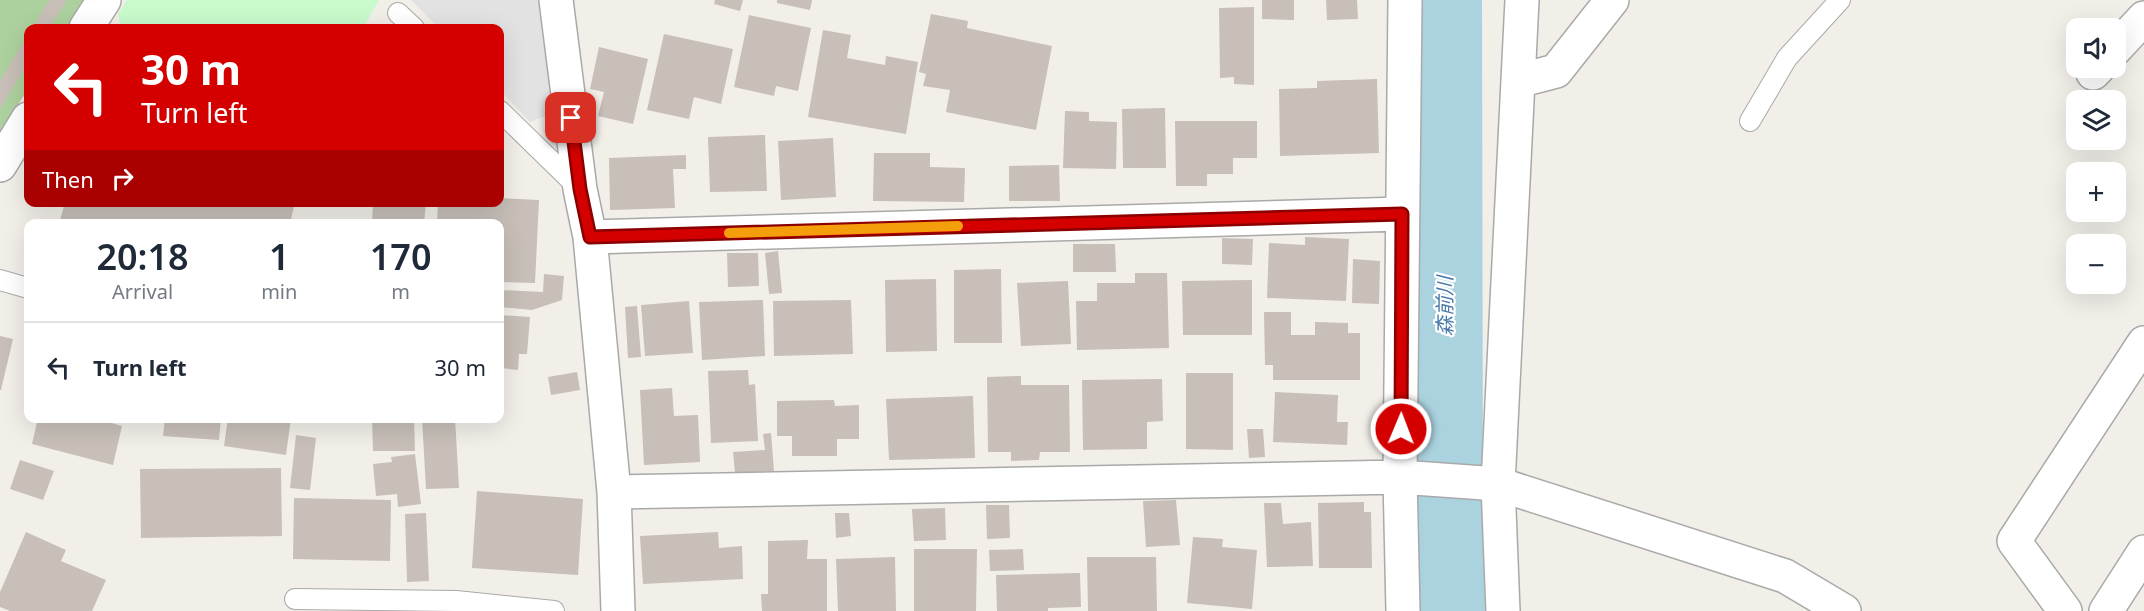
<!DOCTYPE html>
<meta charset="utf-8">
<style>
body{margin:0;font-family:"Noto Sans","Noto Sans JP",sans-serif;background:#f6f6f7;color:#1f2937;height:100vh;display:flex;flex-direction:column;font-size:22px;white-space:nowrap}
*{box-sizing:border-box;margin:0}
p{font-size:20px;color:#747a83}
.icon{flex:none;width:33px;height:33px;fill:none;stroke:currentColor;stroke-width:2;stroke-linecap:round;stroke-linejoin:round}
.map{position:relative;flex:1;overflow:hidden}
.sheet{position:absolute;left:24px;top:219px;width:480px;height:204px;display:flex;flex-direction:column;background:#fff;border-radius:12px;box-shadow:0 6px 24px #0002}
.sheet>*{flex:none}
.guide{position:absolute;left:24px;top:24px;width:480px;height:183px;border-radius:12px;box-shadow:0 6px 24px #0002;background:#d40000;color:#fff;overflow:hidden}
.tools{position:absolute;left:2066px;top:18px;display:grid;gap:12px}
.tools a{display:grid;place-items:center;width:60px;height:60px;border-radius:12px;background:#fff;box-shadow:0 6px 24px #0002;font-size:30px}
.pin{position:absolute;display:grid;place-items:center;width:51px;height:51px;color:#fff;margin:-26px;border-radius:12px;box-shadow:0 3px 9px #0006}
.me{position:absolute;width:66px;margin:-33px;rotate:1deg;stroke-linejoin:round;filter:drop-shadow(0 0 4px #0008)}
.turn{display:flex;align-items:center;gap:21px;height:126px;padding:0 18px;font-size:27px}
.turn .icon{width:78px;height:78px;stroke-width:2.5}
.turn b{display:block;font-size:42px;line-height:51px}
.then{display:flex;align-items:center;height:57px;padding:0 18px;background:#0003;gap:12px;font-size:22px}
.eta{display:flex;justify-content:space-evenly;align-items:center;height:102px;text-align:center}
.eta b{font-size:36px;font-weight:600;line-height:42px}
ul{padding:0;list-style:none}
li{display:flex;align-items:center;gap:18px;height:90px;padding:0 18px;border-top:2px solid #e0e1e3}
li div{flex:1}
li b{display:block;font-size:22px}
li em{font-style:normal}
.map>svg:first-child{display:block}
.forest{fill:#add19e}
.park{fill:#c8facc}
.parking{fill:#e2e2e2}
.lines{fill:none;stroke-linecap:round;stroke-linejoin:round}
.river{stroke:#aad3df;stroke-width:80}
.building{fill:#c7bfb8}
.service-casing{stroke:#a9a9a9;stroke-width:22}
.minor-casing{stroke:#a9a9a9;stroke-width:36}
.service{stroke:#fff;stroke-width:20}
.minor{stroke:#fff;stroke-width:33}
.route-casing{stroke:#8a0000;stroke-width:15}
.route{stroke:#d40000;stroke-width:10}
.slow{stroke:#f59e0b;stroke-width:10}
.labels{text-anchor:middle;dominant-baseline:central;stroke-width:4.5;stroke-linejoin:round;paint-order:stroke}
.water-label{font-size:20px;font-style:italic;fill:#4a7aab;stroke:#fff}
</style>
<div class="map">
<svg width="2144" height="611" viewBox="0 0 2144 611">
<rect width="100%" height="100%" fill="#f2efe9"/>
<path class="forest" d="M 0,0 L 85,0 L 67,28 L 28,28 L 28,89 L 0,133 Z"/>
<path class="park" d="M 127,0 L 379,0 L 363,28 L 270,28 L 247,24 L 246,28 L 121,28 L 118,14 Z"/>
<path class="parking" d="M 411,0 L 538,0 L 553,113 L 530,122 L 500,90 L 500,28 L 439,28 Z"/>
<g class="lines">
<path class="river" d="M 1442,0 L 1443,527 L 1446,611"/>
</g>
<path class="building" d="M 49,0 L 67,0 L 49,28 L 32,28 Z
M 715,0 L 743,0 L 740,11 L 714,4 Z
M 777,0 L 812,0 L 810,10 L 777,3 Z
M 1262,0 L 1294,0 L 1294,20 L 1262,19 Z
M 1326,0 L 1357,0 L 1358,19 L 1327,20 Z
M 1254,7 L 1254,85 L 1234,84 L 1234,77 L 1220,78 L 1219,8 Z
M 931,14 L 968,21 L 967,28 L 1052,46 L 1036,130 L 946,112 L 950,90 L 923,86 L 926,74 L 919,72 Z
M 749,15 L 811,28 L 798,91 L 776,86 L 774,96 L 734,87 Z
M 823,30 L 851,35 L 847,58 L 885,65 L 886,56 L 918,62 L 906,134 L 808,117 Z
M 28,34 L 28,63 L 0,109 L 0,81 Z
M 664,34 L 733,49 L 721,104 L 694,97 L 689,119 L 647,110 Z
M 599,47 L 648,59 L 633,124 L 598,116 L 604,92 L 590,89 Z
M 1377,79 L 1379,153 L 1280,156 L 1279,89 L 1317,88 L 1317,81 Z
M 1165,108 L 1166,168 L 1123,168 L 1122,109 Z
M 1065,111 L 1089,112 L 1089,121 L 1117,122 L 1116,169 L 1063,168 Z
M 1175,121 L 1257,121 L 1257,158 L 1233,158 L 1233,174 L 1207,174 L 1207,186 L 1176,186 Z
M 765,135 L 767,191 L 710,192 L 708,137 Z
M 833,138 L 836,197 L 781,200 L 778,141 Z
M 874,153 L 930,153 L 930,167 L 965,168 L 964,202 L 873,201 Z
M 686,155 L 686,169 L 673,169 L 675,208 L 610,210 L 609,158 Z
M 1059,165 L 1060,201 L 1009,201 L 1009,166 Z
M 500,198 L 539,200 L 535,283 L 500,282 L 500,224 L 437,224 L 438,202 L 500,202 Z
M 65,202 L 295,202 L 290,224 L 59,224 Z
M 373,202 L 426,202 L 424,224 L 372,224 Z
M 1305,237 L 1349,239 L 1346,301 L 1267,298 L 1269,243 L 1305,245 Z
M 1222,238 L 1253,239 L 1252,265 L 1222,264 Z
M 1073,244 L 1115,244 L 1116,272 L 1073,272 Z
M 778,251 L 782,293 L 769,294 L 765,253 Z
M 727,253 L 758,253 L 759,286 L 728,287 Z
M 1353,259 L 1380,261 L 1379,304 L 1352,303 Z
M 1001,269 L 1002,343 L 954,343 L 954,270 Z
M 1135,273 L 1167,273 L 1169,348 L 1077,350 L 1076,301 L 1097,301 L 1097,283 L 1135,283 Z
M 544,274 L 564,276 L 562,300 L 532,310 L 500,307 L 500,290 L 543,292 Z
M 936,279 L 937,351 L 886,352 L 885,280 Z
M 1252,280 L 1252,335 L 1183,335 L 1182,281 Z
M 1068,281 L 1071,344 L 1021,346 L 1017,283 Z
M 763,300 L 765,356 L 702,360 L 699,302 Z
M 851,300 L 853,354 L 774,356 L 773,301 Z
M 689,301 L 693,353 L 645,356 L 641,305 Z
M 637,306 L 641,357 L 628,358 L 625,307 Z
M 1264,312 L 1291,312 L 1291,335 L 1315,335 L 1315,322 L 1348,323 L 1348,333 L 1360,333 L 1360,380 L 1273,380 L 1273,365 L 1265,365 Z
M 500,315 L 530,317 L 527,354 L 519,354 L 518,370 L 500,368 Z
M 0,336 L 13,339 L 1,390 L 0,390 Z
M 748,370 L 749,385 L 755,384 L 758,441 L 711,443 L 708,371 Z
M 577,372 L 580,390 L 551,395 L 548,377 Z
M 1186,373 L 1233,373 L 1233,450 L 1186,449 Z
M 1021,376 L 1021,385 L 1069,385 L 1070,452 L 1040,452 L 1039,460 L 1011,461 L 1011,452 L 988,452 L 987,377 Z
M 1162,379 L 1163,421 L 1147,422 L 1147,449 L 1083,450 L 1082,380 Z
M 672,388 L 674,416 L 698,415 L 700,462 L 644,465 L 640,390 Z
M 1275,392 L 1338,395 L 1337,422 L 1348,422 L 1347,445 L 1273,442 Z
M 973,396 L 975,458 L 889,460 L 886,399 Z
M 834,400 L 835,406 L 859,405 L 859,439 L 837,439 L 837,456 L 792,456 L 792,436 L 777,436 L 777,401 Z
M 38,418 L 94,418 L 122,426 L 113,465 L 32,444 Z
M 165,418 L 221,418 L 219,440 L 163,436 Z
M 228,418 L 291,418 L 286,455 L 224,446 Z
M 372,418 L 414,418 L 415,451 L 373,451 Z
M 422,418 L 455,418 L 459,488 L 426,489 Z
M 1247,429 L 1263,429 L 1265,457 L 1249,458 Z
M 771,433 L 774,471 L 735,473 L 733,452 L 765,450 L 763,434 Z
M 296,435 L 316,438 L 310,490 L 290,488 Z
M 415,454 L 421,504 L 398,507 L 397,494 L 376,496 L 373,464 L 392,462 L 391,457 Z
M 20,460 L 54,471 L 43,500 L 10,489 Z
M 281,468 L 282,536 L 141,538 L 140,469 Z
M 477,491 L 583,499 L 578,575 L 472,568 Z
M 294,498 L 391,500 L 390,561 L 293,559 Z
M 1176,500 L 1180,545 L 1146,547 L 1143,501 Z
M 1364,502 L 1364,512 L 1371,512 L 1372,568 L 1319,568 L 1318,503 Z
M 1264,503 L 1281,503 L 1283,524 L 1311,522 L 1313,566 L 1267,567 Z
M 986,505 L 1009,505 L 1010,538 L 987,539 Z
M 945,508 L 946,540 L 914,541 L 912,509 Z
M 426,513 L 429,581 L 407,582 L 405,514 Z
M 835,513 L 849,513 L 851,536 L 836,538 Z
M 26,532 L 66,550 L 61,561 L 106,580 L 92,611 L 10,611 L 0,607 L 0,592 Z
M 718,532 L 719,548 L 742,546 L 743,579 L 643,584 L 640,536 Z
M 1193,537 L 1223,539 L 1222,547 L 1257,550 L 1252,609 L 1187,603 Z
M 808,540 L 807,559 L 827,559 L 827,611 L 762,611 L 761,594 L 768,594 L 768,541 Z
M 914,549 L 977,549 L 976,611 L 914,611 Z
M 1023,549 L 1024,570 L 990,571 L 989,550 Z
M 895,557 L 896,611 L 838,611 L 836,559 Z
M 1087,557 L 1156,557 L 1157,611 L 1088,611 Z
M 1080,573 L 1081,607 L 1048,608 L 1048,611 L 997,611 L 996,575 Z"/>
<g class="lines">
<defs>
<path id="service" d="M 398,13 L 414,28
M 500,111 L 580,189
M 1750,121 L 1787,58 L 1840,0
M 0,280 L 28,288
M 295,599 L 456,601 L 554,611"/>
<path id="minor" d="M 556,0 L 580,189 L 590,237 L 614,492 L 618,611
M 86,28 L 104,0
M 2115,49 L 2144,18
M 2093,73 L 2098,68
M 1518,81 L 1556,71 L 1612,0
M 0,165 L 28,119
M 590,237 L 1402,214
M 614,492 L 1400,477 L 1498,484 L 1785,576 L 1844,611
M 1403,611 L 1400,477 L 1405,0
M 1503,611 L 1498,484 L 1522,0
M 2065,611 L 2014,541 L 2144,343
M 2106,611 L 2144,552"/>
</defs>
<use href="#service" class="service-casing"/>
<use href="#minor" class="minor-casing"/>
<use href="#service" class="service"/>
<use href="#minor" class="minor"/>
</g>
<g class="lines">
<defs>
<path id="route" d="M 571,118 L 580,189 L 590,237 L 1402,214 L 1401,429"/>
</defs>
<use href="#route" class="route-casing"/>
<use href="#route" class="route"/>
<path class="slow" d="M 729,233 L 958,226"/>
</g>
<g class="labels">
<g class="water-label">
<text transform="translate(1444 306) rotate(-90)">森前川</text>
</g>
</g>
</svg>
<div class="tools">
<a><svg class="icon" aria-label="sound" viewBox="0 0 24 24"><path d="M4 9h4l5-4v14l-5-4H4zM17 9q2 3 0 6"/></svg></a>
<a><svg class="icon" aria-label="layers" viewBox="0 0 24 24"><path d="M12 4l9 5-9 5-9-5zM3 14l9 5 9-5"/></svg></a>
<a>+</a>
<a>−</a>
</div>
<div class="pin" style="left:571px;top:118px;background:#d93025"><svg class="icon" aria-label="arrive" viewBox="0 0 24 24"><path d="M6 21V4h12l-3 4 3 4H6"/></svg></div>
<svg class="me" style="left:1401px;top:429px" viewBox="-20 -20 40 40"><circle r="17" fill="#d40000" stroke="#fff" stroke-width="3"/><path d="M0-11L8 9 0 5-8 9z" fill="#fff"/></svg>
<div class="guide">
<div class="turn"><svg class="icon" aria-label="left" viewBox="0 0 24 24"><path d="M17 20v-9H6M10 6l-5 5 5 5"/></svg><div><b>30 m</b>Turn left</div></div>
<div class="then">Then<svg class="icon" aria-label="right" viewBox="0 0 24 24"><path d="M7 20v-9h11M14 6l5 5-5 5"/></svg></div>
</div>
<section class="sheet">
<div class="eta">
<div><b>20:18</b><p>Arrival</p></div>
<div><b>1</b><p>min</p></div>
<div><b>170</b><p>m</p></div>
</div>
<ul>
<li><svg class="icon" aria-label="left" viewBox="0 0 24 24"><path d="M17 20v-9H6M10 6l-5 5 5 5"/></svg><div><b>Turn left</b></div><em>30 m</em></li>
</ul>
</section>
</div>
